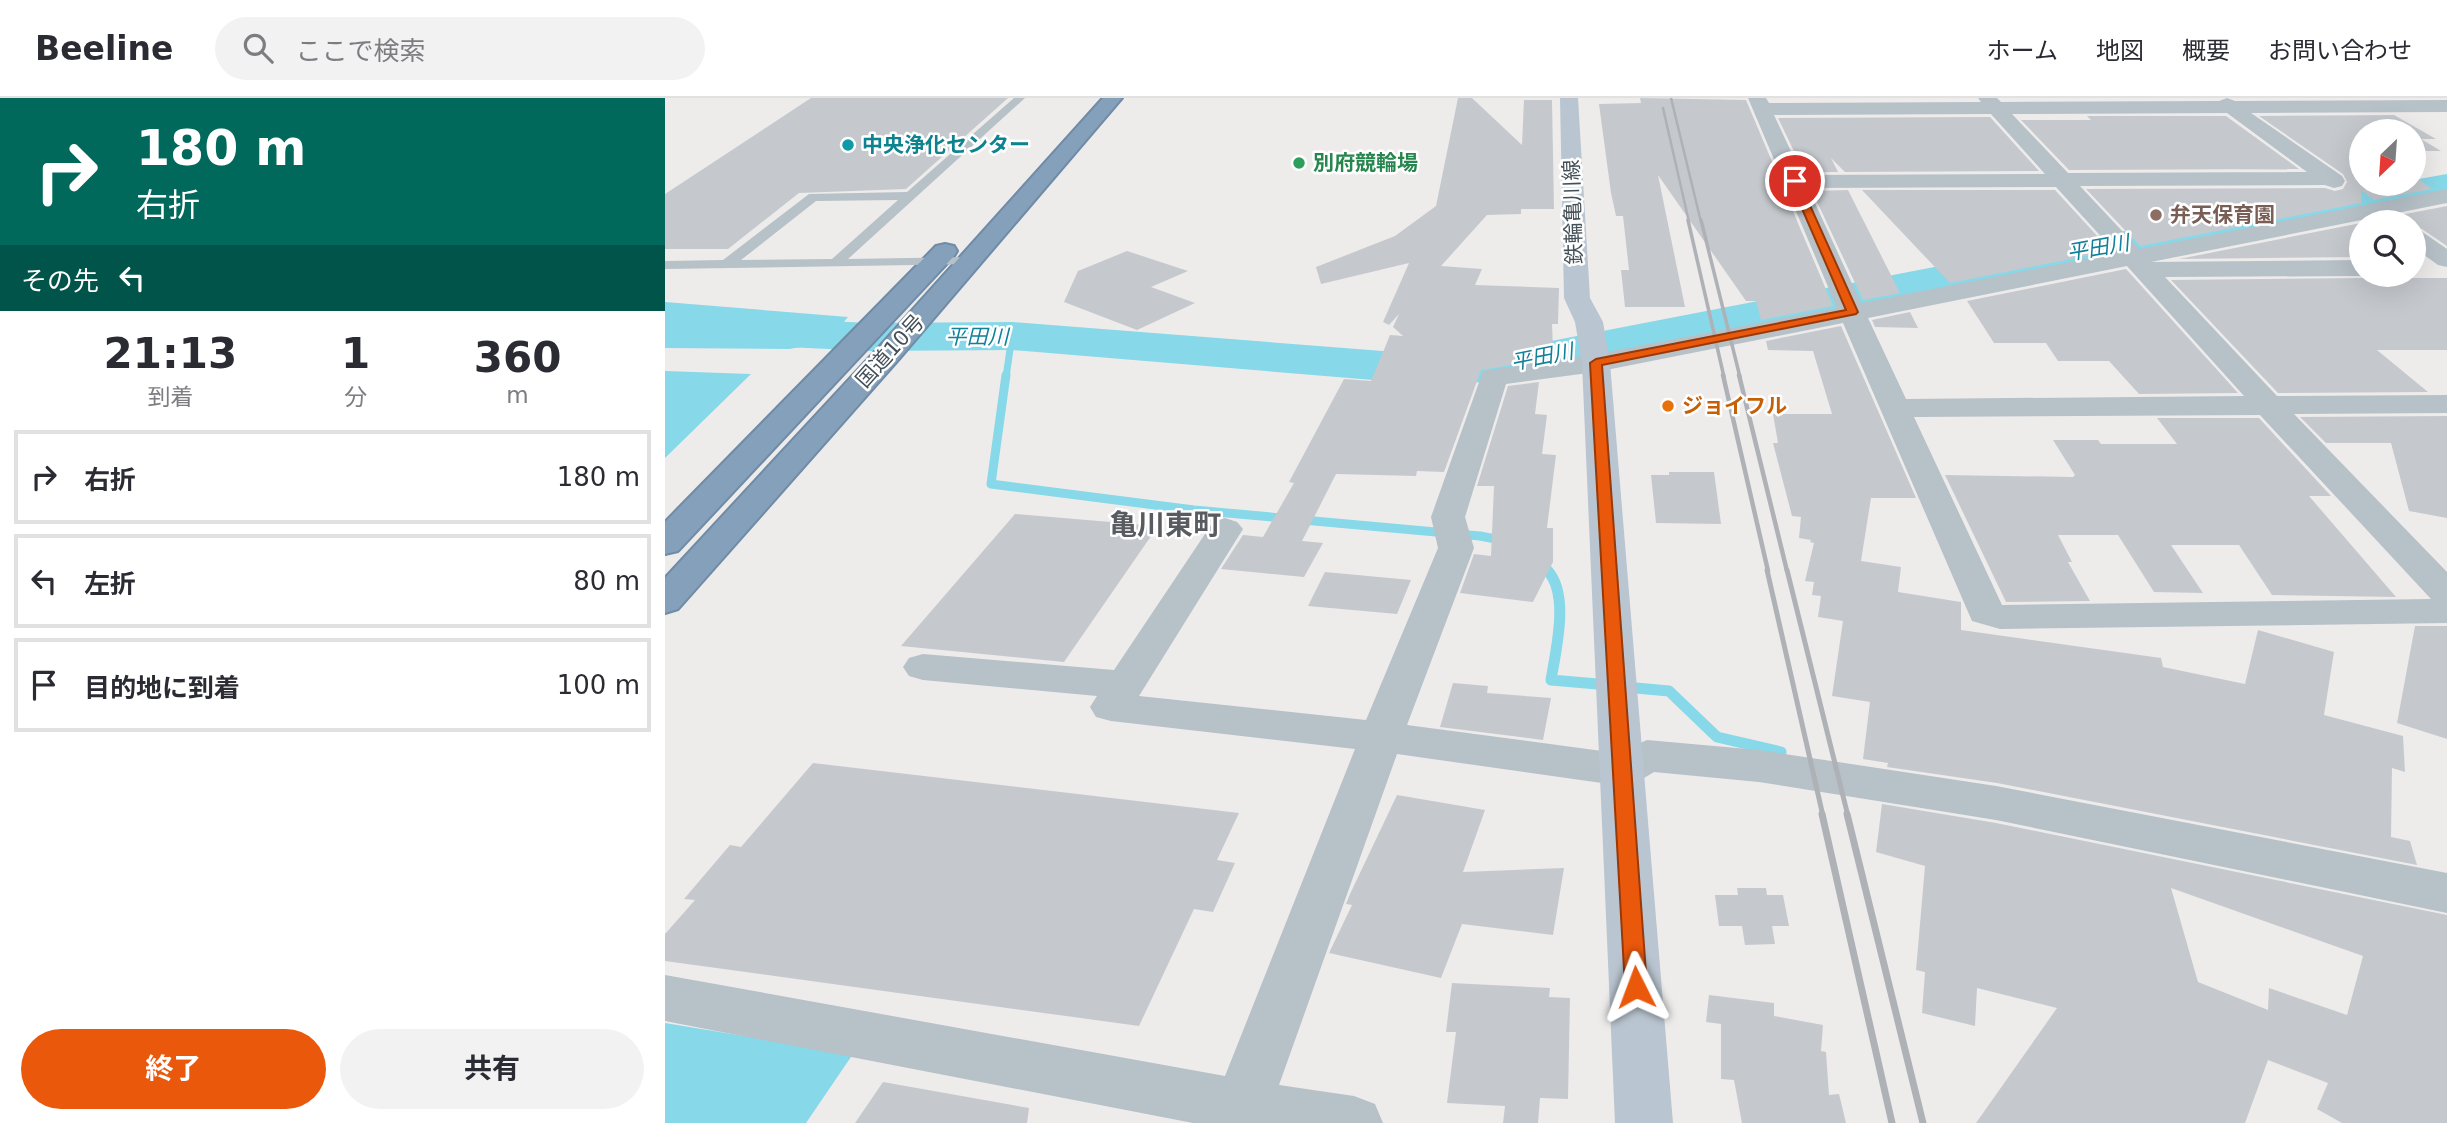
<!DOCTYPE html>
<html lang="ja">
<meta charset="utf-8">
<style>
body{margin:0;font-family:"DejaVu Sans","Noto Sans JP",sans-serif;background:#f2f2f3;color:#2b2b33;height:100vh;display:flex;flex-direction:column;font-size:26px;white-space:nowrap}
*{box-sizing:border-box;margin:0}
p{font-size:23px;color:#7c7c81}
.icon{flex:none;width:38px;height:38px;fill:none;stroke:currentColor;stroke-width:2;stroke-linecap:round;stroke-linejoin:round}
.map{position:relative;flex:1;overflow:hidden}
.sheet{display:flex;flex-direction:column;background:#fff;width:665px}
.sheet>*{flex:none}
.guide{background:#00695c;color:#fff;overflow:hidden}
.needle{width:46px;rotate:205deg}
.controls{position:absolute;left:1684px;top:21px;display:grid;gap:14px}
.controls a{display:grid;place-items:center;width:77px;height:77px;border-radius:50%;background:#fff;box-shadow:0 7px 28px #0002;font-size:35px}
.pin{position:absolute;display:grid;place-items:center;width:60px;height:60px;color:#fff;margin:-30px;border:4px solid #fff;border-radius:50%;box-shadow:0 2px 7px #0007}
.me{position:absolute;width:77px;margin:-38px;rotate:357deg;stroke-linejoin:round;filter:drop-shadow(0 0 5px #0008)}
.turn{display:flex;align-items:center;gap:24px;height:147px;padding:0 21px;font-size:32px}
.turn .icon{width:91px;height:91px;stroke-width:2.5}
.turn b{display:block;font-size:49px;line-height:60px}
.then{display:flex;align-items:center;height:66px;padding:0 21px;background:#0003;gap:14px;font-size:26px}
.eta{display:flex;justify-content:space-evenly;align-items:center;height:119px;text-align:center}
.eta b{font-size:42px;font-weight:700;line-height:49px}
.button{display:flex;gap:14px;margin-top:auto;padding:14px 21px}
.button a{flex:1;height:80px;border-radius:42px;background:#ea580c;color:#fff;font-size:28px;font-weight:700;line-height:80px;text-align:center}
.button a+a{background:#f2f2f3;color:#2b2b33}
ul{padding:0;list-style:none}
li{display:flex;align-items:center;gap:21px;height:94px;margin:0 14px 10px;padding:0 7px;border:4px solid #e1e1e2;border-radius:0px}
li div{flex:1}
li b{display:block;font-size:26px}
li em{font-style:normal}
header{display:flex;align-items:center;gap:42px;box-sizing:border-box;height:98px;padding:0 35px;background:#fff;border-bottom:2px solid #e1e1e2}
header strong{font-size:33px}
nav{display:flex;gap:38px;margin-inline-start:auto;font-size:24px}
.search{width:490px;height:63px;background:#f2f2f3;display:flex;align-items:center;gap:18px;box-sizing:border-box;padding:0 24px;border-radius:38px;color:#7c7c81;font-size:26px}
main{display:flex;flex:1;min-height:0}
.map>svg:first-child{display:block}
.water{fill:#87d8e8}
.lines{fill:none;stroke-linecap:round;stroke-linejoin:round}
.stream-far2{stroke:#87d8e8;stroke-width:7}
.stream-far1{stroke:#87d8e8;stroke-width:9}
.stream{stroke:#87d8e8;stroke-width:11}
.river{fill:#87d8e8;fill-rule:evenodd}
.building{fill:#c5c9ce;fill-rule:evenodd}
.highway-casing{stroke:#6f8ba6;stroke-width:4}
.lane{fill:#b7c1c8;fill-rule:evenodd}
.street{fill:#b7c1c8;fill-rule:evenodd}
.secondary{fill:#b9c5d0;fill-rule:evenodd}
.highway{fill:#84a0ba;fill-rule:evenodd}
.rail-far4{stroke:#aeb1b6;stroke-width:2.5}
.rail-far3{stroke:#aeb1b6;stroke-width:3.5}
.rail-far2{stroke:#aeb1b6;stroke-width:4.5}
.rail-far1{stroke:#aeb1b6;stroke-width:5}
.rail{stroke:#aeb1b6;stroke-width:7}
.route{fill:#ea580c;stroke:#983908;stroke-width:2}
.culture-dot{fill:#0f9aa8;stroke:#fff;stroke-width:2.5}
.leisure-dot{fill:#2e9e5b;stroke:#fff;stroke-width:2.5}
.education-dot{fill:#8d6e63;stroke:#fff;stroke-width:2.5}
.food-dot{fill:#e8710a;stroke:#fff;stroke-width:2.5}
.labels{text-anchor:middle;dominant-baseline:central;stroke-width:5;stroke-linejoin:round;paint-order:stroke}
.far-culture-label{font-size:21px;font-weight:bold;fill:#0d838f;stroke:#fff;text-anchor:start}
.far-leisure-label{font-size:21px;font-weight:bold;fill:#27864d;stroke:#fff;text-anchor:start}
.far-street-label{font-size:21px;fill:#445058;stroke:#fff}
.far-education-label{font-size:21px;font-weight:bold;fill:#785e54;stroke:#fff;text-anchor:start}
.far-water-label{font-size:21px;font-style:italic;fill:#108199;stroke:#fff}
.far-food-label{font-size:21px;font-weight:bold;fill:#c56008;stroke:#fff;text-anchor:start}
.quarter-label{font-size:28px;font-weight:bold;fill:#585c60;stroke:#fff}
</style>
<header>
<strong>Beeline</strong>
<div class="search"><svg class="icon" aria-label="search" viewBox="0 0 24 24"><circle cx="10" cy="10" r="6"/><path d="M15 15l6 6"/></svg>ここで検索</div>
<nav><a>ホーム</a><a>地図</a><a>概要</a><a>お問い合わせ</a></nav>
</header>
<main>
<section class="sheet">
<div class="guide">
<div class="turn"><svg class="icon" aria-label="right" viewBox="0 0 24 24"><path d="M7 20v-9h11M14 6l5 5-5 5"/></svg><div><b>180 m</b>右折</div></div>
<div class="then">その先<svg class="icon" aria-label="left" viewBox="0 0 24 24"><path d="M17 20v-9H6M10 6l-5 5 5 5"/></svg></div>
</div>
<div class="eta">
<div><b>21:13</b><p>到着</p></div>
<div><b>1</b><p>分</p></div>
<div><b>360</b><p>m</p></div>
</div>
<ul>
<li><svg class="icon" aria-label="right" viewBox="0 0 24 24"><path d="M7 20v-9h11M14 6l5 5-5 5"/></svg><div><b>右折</b></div><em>180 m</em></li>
<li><svg class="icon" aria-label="left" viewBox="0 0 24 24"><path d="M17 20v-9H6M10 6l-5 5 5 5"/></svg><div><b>左折</b></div><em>80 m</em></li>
<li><svg class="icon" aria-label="arrive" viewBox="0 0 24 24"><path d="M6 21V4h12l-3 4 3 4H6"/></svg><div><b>目的地に到着</b></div><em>100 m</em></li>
</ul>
<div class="button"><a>終了</a><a>共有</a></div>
</section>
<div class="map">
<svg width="1782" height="1025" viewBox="0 0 1782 1025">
<rect width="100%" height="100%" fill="#eeebeb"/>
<path class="water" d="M 0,204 L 183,219 L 161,245 L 124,251 L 0,250 Z
M 0,273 L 86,276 L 0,360 Z
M 0,925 L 188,956 L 141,1025 L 0,1025 Z"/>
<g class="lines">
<path class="stream-far2" d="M 341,279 L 347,238"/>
<path class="stream-far1" d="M 341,277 L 326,386 L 529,412 L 815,438 L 841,443
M 875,464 L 884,473"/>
<path class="stream" d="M 882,472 C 905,496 891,551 886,582 L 944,587
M 960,589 L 1004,593 L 1052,639 L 1116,654"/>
<path class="river" d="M 1782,76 L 1782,98 L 1414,165 L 835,283 L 769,287 L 347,252 L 204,253 L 0,243 L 0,215 L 204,225 L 347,224 L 769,257 L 835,253 L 1414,141 L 1726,86 L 1748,86 L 1748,82 Z"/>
</g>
<path class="building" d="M 146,0 L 343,0 L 241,91 L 134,95 L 63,151 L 0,151 L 0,96 Z
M 793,0 L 807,0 L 857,47 L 859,2 L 887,2 L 889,111 L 856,111 L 856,116 L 822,117 L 776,168 L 817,171 L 810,187 L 894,190 L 893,226 L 887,226 L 888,251 L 877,251 L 876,262 L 816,272 L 779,374 L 752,373 L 751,378 L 671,376 L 637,443 L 658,445 L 639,479 L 556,471 L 578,437 L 598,439 L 629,385 L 624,384 L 679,281 L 706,283 L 725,237 L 738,238 L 728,229 L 734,216 L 724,227 L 718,224 L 744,165 L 656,186 L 651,169 L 730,138 L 771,108 Z
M 975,0 L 1081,2 L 1168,208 L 1096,222 L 1091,203 L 1081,203 L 993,77 L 1020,209 L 960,209 L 956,172 L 964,172 L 958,118 L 951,118 L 946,95 L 934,6 L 976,5 Z
M 1729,17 L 1771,41 L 1756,41 L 1776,53 L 1748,53 L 1748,33 L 1696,33 L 1696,86 L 1748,86 L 1748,77 L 1767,91 L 1709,102 L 1696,92 L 1696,105 L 1475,148 L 1421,91 L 1660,90 L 1670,93 L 1678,91 L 1682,84 L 1678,76 L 1594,18 Z
M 1422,18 L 1561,18 L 1634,71 L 1404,72 L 1356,22 L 1426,22 Z
M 1325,19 L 1374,73 L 1180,74 L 1166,60 L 1173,74 L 1139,74 L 1113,20 Z
M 1183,92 L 1235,195 L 1198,202 L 1147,93 Z
M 1197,92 L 1390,92 L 1446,153 L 1285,185 Z
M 1782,108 L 1782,148 L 1757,131 L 1748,129 L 1748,124 L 1738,124 L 1730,118 Z
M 1696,125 L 1696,159 L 1514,161 Z
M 462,153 L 523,173 L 486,189 L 530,205 L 472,232 L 399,204 L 413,173 Z
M 1461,171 L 1573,295 L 1474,296 L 1444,263 L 1393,263 L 1381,245 L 1329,245 L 1302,203 Z
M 1699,180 L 1782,180 L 1782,252 L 1712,252 L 1763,294 L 1613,295 L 1506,182 Z
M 1245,214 L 1253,230 L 1210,229 L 1207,222 Z
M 1176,228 L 1251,400 L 1206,400 L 1196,463 L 1236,469 L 1233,494 L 1296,504 L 1296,532 L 1496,560 L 1498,569 L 1580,586 L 1593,532 L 1669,554 L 1659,617 L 1738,638 L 1740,674 L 1727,670 L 1726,739 L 1745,743 L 1752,767 L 1332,685 L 1222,669 L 1223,665 L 1198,661 L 1205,604 L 1167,598 L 1178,523 L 1153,519 L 1156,498 L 1147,497 L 1149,484 L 1140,483 L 1149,445 L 1145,444 L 1146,442 L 1134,440 L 1136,419 L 1127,418 L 1108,345 L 1113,345 L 1108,316 L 1167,316 L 1148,253 L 1103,252 L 1101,243 Z
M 874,284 L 870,316 L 882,317 L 877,356 L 891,357 L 882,430 L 888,430 L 888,464 L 868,504 L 795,495 L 809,456 L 826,458 L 829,388 L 812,388 L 843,288 Z
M 1782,318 L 1782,420 L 1744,413 L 1726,345 L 1661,345 L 1635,319 Z
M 1492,320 L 1594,320 L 1666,398 L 1644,398 L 1731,499 L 1607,497 L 1574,447 L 1506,447 L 1538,495 L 1489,494 L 1453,437 L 1393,437 L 1407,464 L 1403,464 L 1425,503 L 1341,504 L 1280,377 L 1408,379 L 1410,377 L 1388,342 L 1433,342 L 1436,346 L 1512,346 Z
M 1004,374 L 1049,374 L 1056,426 L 991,425 L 986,377 L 1004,377 Z
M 350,416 L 493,428 L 399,564 L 236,548 Z
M 660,474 L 746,482 L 732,516 L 643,508 Z
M 1750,528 L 1782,528 L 1782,641 L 1732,625 Z
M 788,585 L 823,588 L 822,595 L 886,600 L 878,642 L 775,629 Z
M 148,665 L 574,715 L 552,762 L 570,765 L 548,814 L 529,811 L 474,928 L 0,863 L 0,836 L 30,802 L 19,801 L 65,747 L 76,749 Z
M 732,697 L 820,712 L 798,774 L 899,770 L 888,837 L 797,826 L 776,880 L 664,855 L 687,807 L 681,806 L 685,796 Z
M 1217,706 L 1331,725 L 1782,817 L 1782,1025 L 1677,1025 L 1652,1011 L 1663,985 L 1603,962 L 1580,1025 L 1311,1025 L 1392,910 L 1312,890 L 1310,928 L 1257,915 L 1260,874 L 1251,872 L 1260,768 L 1211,754 ZM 1506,790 L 1698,858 L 1682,917 L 1604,890 L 1603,912 L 1533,884 Z
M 1072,790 L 1101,790 L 1102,797 L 1118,797 L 1124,828 L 1107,828 L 1110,846 L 1080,847 L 1077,828 L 1054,828 L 1050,797 L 1073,797 Z
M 787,885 L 885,890 L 884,899 L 905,900 L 903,1001 L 875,1000 L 873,1025 L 838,1025 L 840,1008 L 782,1005 L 791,934 L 781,934 Z
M 1044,897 L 1109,905 L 1109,918 L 1158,927 L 1156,953 L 1161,954 L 1164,997 L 1174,996 L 1181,1025 L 1077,1025 L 1069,982 L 1056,981 L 1056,926 L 1041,924 Z
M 218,984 L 364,1010 L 362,1025 L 190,1025 Z"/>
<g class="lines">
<defs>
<path id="highway" d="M 438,0 L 457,0 L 234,261 L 13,511 L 0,515 L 0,480 L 214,249 Z
M 280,146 L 289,148 L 292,153 L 289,158 L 13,453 L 0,456 L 0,424 L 271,148 Z"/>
</defs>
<use href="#highway" class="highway-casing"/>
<path class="lane" d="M 349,0 L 360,0 L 183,161 L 305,159 L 312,163 L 310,166 L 0,171 L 0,163 L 58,162 L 144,96 L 242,94 ZM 233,102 L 167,161 L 76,162 L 151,103 Z"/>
<path class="street" d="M 1083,0 L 1101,0 L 1104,5 L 1316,4 L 1313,0 L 1332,0 L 1336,4 L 1554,3 L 1562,0 L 1570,3 L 1782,2 L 1782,14 L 1586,15 L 1677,78 L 1680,83 L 1677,88 L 1669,90 L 1660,87 L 1415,88 L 1474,151 L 1782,91 L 1782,105 L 1486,164 L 1696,162 L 1696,177 L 1699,177 L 1696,178 L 1500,179 L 1612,298 L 1782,297 L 1782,315 L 1629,316 L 1782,474 L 1782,525 L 1335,531 L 1307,523 L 1178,225 L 931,274 L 841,286 L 800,419 L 809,450 L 742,627 L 952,655 L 982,642 L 1094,652 L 1331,688 L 1782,775 L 1782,815 L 1331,722 L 1094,684 L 989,674 L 974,683 L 958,688 L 732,656 L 614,987 L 689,998 L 710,1006 L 718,1025 L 528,1025 L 0,923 L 0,877 L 560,978 L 690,651 L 446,623 L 431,619 L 425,609 L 432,598 L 258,582 L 244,578 L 238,569 L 244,560 L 258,556 L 449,572 L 548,424 L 560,420 L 572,424 L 578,431 L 474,598 L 701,622 L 773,450 L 766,419 L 818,273 L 931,256 L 1172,210 ZM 1562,15 L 1642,74 L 1403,75 L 1347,16 ZM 1326,16 L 1380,76 L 1137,77 L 1109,17 ZM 1391,89 L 1451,155 L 1196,205 L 1143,90 ZM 1462,168 L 1579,298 L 1241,301 L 1203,220 ZM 1595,317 L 1766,501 L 1337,507 L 1249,319 Z
M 1748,131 L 1756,133 L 1782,151 L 1782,169 L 1773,167 L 1748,149 Z"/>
<path class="secondary" d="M 895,0 L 913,0 L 925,200 L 938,224 L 945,265 L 1008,1025 L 950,1025 L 917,265 L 910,224 L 899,200 Z"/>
<use href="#highway" class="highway"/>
<path class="rail-far4" d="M 1006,0 L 1036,124
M 998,10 L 1024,124"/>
<path class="rail-far3" d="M 1023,122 L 1059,279
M 1036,122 L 1075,279"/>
<path class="rail-far2" d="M 1058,277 L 1103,473
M 1074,277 L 1122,473"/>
<path class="rail-far1" d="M 1102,472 L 1158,718
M 1122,472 L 1183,718"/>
<path class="rail" d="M 1157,716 L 1227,1025
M 1182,716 L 1258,1025"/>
</g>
<path class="route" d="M 1130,81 L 1134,83 L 1193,214 L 1191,216 L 937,267 L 982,889 L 979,896 L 971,899 L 963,896 L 960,889 L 925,265 L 931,261 L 1181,212 L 1125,83 Z"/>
<circle class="culture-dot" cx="183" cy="47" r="7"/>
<circle class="leisure-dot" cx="634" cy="65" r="7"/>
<circle class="education-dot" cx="1491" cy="117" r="7"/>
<circle class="food-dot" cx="1003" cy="308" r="7"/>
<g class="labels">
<g class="far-culture-label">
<text x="197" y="47">中央浄化センター</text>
</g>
<g class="far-leisure-label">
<text x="648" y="65">別府競輪場</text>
</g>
<g class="far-street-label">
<text transform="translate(908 114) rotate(-92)">鉄輪亀川線</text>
<text transform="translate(225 253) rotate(-48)">国道10号</text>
</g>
<g class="far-education-label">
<text x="1505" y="117">弁天保育園</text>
</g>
<g class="far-water-label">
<text transform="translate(1433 150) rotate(-10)">平田川</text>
<text x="312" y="239">平田川</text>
<text transform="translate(877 259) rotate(-11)">平田川</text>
</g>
<g class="far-food-label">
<text x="1017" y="308">ジョイフル</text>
</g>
<g class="quarter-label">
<text x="500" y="426">亀川東町</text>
</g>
</g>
</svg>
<div class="controls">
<a><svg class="needle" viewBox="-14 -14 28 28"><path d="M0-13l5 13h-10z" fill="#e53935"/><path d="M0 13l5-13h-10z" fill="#7c7c81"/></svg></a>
<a><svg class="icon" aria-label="search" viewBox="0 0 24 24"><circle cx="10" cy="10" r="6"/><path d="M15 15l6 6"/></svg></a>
</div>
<div class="pin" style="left:1130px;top:83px;background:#d93025"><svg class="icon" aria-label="arrive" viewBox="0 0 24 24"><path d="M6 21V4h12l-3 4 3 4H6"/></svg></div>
<svg class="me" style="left:971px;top:889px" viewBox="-20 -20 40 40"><path d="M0-17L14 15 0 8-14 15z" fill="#ea580c" stroke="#fff" stroke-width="4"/></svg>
</div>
</main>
